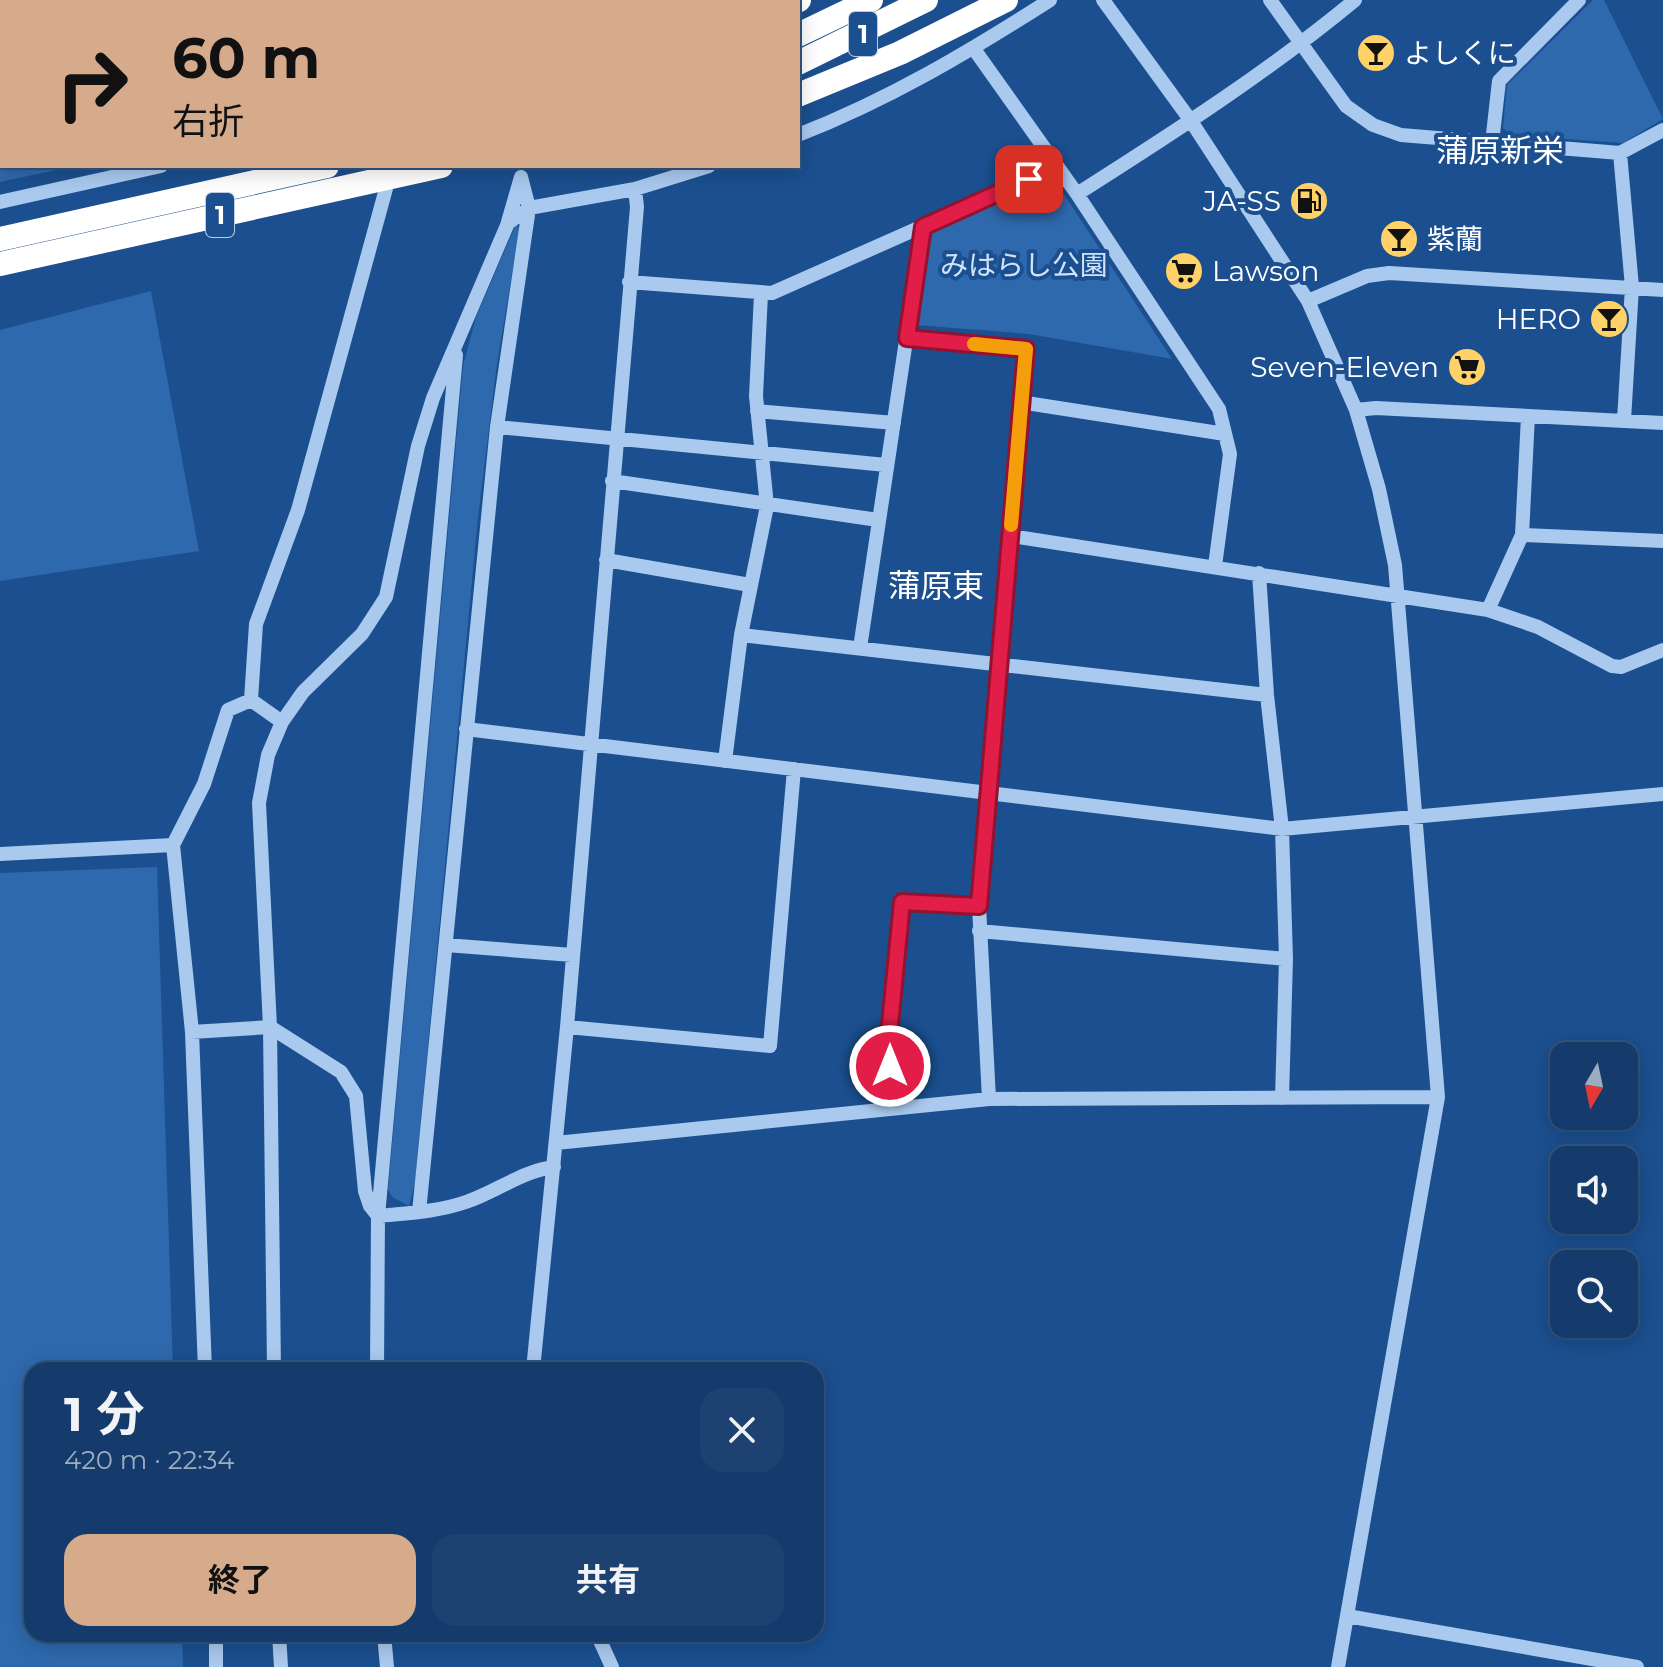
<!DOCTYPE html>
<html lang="ja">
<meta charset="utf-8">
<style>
body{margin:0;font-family:Montserrat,"Noto Sans JP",sans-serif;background:#1d4271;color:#f1f3f6;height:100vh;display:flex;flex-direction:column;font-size:30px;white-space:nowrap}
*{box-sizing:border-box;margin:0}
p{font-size:26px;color:#9dadc1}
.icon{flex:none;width:44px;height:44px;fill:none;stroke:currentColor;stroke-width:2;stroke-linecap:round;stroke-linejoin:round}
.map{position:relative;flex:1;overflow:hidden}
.panel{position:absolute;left:24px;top:1362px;width:800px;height:280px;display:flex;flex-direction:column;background:#143b6b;border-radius:24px;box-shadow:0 4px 20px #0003,0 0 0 2px #33557e}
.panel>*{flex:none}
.guide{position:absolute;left:0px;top:0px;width:800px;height:168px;box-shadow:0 4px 20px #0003,0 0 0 2px #33557e;background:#d6ab8b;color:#111;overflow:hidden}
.needle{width:52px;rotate:189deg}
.fabs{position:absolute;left:1550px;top:1042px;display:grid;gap:16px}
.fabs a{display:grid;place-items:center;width:88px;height:88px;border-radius:16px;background:#143b6b;box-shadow:0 4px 20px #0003,0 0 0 2px #33557e;font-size:40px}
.pin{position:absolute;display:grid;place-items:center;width:68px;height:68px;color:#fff;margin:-34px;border-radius:16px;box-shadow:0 4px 12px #0006}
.me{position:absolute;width:88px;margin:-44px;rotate:0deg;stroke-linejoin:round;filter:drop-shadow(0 0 6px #0008)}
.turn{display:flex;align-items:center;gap:28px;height:168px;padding:0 40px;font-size:36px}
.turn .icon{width:104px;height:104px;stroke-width:2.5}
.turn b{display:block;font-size:56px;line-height:68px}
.round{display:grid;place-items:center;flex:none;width:84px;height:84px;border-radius:24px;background:#1d4271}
.head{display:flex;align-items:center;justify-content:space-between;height:136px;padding:0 40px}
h1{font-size:48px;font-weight:700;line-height:60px}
.button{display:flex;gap:16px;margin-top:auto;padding:16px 40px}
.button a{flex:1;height:92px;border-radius:24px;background:#d6ab8b;color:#111;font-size:32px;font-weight:700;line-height:92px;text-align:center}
.button a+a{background:#1d4271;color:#f1f3f6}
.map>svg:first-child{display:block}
.green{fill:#2e69ad}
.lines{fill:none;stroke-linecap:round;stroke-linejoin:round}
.minor{stroke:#a9c9ee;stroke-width:14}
.highway{stroke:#fff;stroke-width:24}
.highway-bridge{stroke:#fff;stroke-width:24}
.route-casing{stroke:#92132f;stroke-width:20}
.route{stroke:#e11d48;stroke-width:14}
.slow{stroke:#f59e0b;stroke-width:14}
.labels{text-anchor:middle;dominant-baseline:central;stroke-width:8;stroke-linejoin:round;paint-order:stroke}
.shield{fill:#1b4f8f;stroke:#bbcadd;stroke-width:2}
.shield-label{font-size:26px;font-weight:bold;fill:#fff}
.poi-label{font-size:28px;fill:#fff;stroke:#1b4f8f;text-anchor:start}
.park-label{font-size:28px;fill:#cfe3fa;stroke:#1b4f8f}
.quarter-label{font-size:32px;fill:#fff;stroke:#1b4f8f}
</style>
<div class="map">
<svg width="1663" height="1667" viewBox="0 0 1663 1667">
<rect width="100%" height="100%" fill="#1b4f8f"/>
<path class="green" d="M 0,0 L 389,0 L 2,2 L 2,166 L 75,166 L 0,182 Z
M 1593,0 L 1604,0 L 1663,119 L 1623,143 L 1511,135 L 1503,128 L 1507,85 Z
M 1054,179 L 1172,359 L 1029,334 L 916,325 L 928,231 Z
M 517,222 L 519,232 L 497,364 L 478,517 L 415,1182 L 409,1206 L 392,1197 L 388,1189 L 463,366 L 476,317 Z
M 151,291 L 199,551 L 0,581 L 0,330 Z
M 157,867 L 173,1370 L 32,1370 L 32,1634 L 182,1634 L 183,1667 L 0,1667 L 0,873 Z"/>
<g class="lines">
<path class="minor" d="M 512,0 L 513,2
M 1103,0 L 1191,121 L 1308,301 L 1356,410 L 1379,489 L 1395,565 L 1438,1097 L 1338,1667
M 1270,0 L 1346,106 L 1373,125 L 1401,135 L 1620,153 L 1663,130
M 406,2 L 406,0
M 452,2 L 452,0
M 489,2 L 489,0
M 627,2 L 627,0
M 720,2 L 726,0
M 974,49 L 1077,194 L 1219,409 L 1230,454 L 1215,566
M 798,135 C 888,100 969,52 1050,0
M 1492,143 L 1499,81 L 1579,0
M 1620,153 L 1632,287 L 1624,420
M 1077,194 C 1173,133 1268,72 1355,0
M 0,202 L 161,166
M 508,222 L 521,177
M 629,282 L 772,293 L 1056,167
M 1308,301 L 1367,276 L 1389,273 L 1663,290
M 907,338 L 1026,349 L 979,906 L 989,1099
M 1020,402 L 1225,434
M 1356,410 L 1376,408 L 1663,423
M 757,411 L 894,423
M 497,427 L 886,465
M 612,481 L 878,520
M 1522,535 L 1663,541
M 1011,536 L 1488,610 L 1538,627 L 1612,666 L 1621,667 L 1663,650
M 606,560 L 750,585
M 1259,573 L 1267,695 L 1282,829 L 1286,959 L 1282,1098
M 1488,610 L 1522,535 L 1528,416
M 741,635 L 1267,695
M 860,648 L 923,227
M 251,700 L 256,624 L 298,510 L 390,174
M 466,729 L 1282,829 L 1663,794
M 725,761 L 741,635 L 767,506 L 756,396 L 761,294
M 173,845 L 192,1032 L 205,1370
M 0,854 L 173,845 L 204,784 L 228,710 L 251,700 L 282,722
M 979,931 L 1286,959
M 446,945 L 572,955
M 567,1027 L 770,1046 L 794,769
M 192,1032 L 270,1027 L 341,1072 L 356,1096 L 365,1191 L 370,1206 L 378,1216
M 893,1109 L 888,1045 L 902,902 L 979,906
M 556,1143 L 989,1099 L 1438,1097
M 419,1212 L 497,427 L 529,208 L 521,177
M 378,1216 C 407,1213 437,1212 466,1202 C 496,1192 522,1171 554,1167
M 274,1370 L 270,1027 L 259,803 L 268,755 L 282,722 L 303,692 L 362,634 L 386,597 L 418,446 L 433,398 L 508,223 L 529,208 L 635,189 L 709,166
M 377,1370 L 378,1216 L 456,355
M 533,1370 L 567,1027 L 637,207 L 635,189
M 1347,1616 L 1637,1667
M 216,1634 L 216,1667
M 279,1634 L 281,1667
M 384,1634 L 387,1667
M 597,1634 L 612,1667"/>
<path class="highway" d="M 795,2 L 799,0
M 798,35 L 871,0
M 798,63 L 926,0
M 798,95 L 900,53 L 1006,0
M 0,239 L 327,166"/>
<path class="highway-bridge" d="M 0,264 L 441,166"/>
</g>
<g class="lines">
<defs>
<path id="route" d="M 890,1066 L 888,1045 L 902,902 L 979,906 L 1026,349 L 907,338 L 923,227 L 1029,179"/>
</defs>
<use href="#route" class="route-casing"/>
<use href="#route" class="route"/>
<path class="slow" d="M 974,344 L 1026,349 L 1011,525"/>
</g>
<defs>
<symbol id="bar-disc" viewBox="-11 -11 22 22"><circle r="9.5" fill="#ffd166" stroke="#1b4f8f"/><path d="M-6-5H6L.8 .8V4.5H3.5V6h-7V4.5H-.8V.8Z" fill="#111"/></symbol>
<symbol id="fuel-disc" viewBox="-11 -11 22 22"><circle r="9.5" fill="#ffd166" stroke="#1b4f8f"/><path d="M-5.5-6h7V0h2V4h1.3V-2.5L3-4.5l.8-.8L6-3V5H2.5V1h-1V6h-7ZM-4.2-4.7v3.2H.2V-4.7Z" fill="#111"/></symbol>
<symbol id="supermarket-disc" viewBox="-11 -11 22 22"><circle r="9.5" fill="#ffd166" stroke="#1b4f8f"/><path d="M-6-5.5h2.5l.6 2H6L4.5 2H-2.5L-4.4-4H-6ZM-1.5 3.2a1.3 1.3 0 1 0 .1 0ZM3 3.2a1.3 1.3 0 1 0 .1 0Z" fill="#111"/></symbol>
</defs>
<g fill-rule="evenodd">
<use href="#bar-disc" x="1354" y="31" width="44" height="44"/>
<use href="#fuel-disc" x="1287" y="179" width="44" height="44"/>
<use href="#bar-disc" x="1377" y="217" width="44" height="44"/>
<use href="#supermarket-disc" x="1162" y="249" width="44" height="44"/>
<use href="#bar-disc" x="1587" y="297" width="44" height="44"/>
<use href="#supermarket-disc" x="1445" y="345" width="44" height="44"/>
</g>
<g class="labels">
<g class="shield">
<rect x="849" y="12" width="28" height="44" rx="6"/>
<rect x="206" y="193" width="28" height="44" rx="6"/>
</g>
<g class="shield-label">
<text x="863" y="34">1</text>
<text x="220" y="215">1</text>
</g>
<g class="poi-label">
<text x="1404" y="53">よしくに</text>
<text x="1281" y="201" text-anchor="end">JA-SS</text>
<text x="1427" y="239">紫蘭</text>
<text x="1212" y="271">Lawson</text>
<text x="1581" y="319" text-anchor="end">HERO</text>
<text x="1439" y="367" text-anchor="end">Seven-Eleven</text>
</g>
<g class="park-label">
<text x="1024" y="265">みはらし公園</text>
</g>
<g class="quarter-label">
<text x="1500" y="150">蒲原新栄</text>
<text x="936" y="585">蒲原東</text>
</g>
</g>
</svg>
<div class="fabs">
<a><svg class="needle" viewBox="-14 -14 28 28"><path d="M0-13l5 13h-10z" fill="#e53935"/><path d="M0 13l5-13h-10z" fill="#9dadc1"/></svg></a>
<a><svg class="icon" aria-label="sound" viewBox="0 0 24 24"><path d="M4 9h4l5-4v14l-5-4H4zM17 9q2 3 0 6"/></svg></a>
<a><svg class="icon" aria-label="search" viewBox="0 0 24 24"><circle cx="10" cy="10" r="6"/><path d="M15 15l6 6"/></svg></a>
</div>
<div class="pin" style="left:1029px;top:179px;background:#d93025"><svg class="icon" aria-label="arrive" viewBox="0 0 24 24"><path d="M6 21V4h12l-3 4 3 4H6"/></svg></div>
<svg class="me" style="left:890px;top:1066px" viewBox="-20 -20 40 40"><circle r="17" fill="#e11d48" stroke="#fff" stroke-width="3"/><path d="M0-11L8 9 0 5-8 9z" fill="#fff"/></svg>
<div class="guide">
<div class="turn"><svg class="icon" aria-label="right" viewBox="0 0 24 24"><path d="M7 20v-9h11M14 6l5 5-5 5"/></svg><div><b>60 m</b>右折</div></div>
</div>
<section class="panel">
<div class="head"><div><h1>1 分</h1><p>420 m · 22:34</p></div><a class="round"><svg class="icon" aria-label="close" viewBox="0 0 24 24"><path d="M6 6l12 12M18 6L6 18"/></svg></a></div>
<div class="button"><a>終了</a><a>共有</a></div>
</section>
</div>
